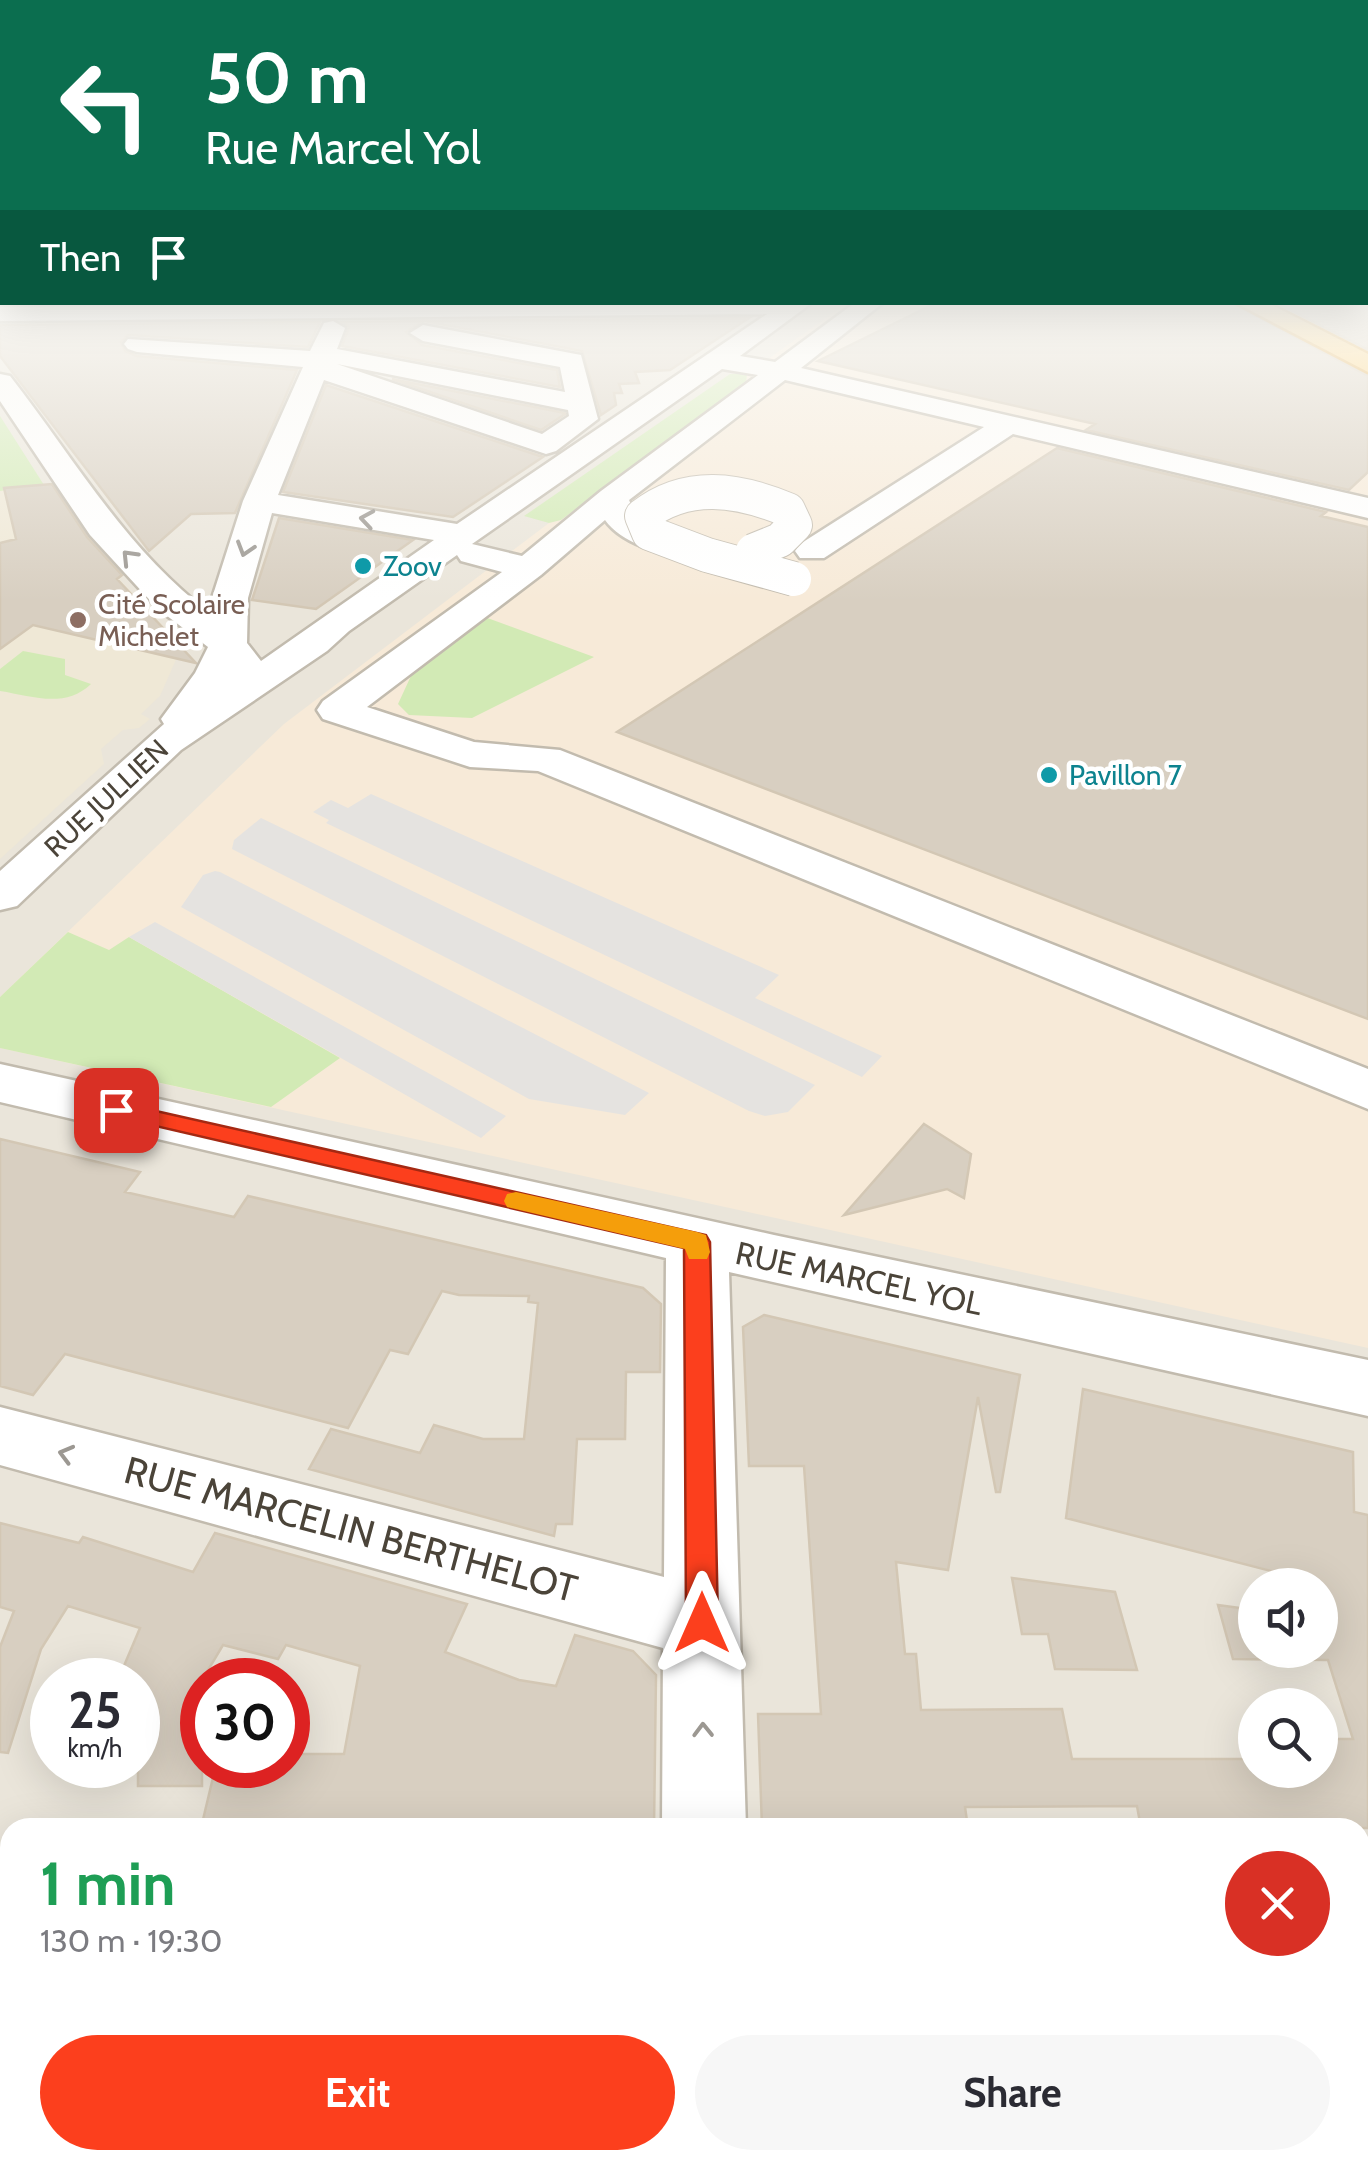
<!DOCTYPE html>
<meta charset="utf-8">
<style>
body{margin:0;font-family:Cabin,sans-serif;background:#f7f7f7;color:#2b2b33;height:100vh;display:flex;flex-direction:column;font-size:38px;white-space:nowrap}
*{box-sizing:border-box;margin:0}
p{font-size:32px;color:#7c7c81}
.icon{flex:none;width:55px;height:55px;fill:none;stroke:currentColor;stroke-width:2;stroke-linecap:round;stroke-linejoin:round}
.map{position:relative;flex:1;overflow:hidden}
.sheet{position:absolute;left:0px;top:1818px;width:1370px;height:352px;display:flex;flex-direction:column;background:#fff;border-radius:30px 30px 0 0;box-shadow:0 10px 40px #0002}
.sheet>*{flex:none}
.top-card{position:absolute;left:0px;top:0px;width:1370px;height:305px;box-shadow:0 10px 40px #0002;background:#0b6e4f;color:#fff;overflow:hidden}
.controls{position:absolute;left:1238px;top:1568px;display:grid;gap:20px}
.controls a{display:grid;place-items:center;width:100px;height:100px;border-radius:50%;background:#fff;box-shadow:0 10px 40px #0002;font-size:50px}
.speed{position:absolute;left:30px;top:1658px;display:flex;gap:20px;font-size:50px;font-weight:700;text-align:center}
.speed>*{display:grid;place-content:center;width:130px;height:130px;border-radius:50%;background:#fff;box-shadow:0 10px 40px #0002;line-height:1}
.speed small{font-size:25px;font-weight:400}
.speed .limit{border:15px solid #d22;background:#fff;color:#111}
.pin{position:absolute;display:grid;place-items:center;width:85px;height:85px;color:#fff;margin:-42px;border-radius:20px;box-shadow:0 5px 15px #0006}
.me{position:absolute;width:110px;margin:-55px;rotate:0deg;stroke-linejoin:round;filter:drop-shadow(0 0 8px #0008)}
.turn{display:flex;align-items:center;gap:35px;height:210px;padding:0 40px;font-size:45px}
.turn .icon{width:130px;height:130px;stroke-width:2.5}
.turn b{display:block;font-size:70px;line-height:85px}
.then{display:flex;align-items:center;height:95px;padding:0 40px;background:#0003;gap:20px;font-size:38px}
.round{display:grid;place-items:center;flex:none;width:105px;height:105px;border-radius:52px;background:#f7f7f7}
.summary{display:flex;align-items:center;justify-content:space-between;height:170px;padding:0 40px}
h1{font-size:60px;font-weight:800;line-height:75px;color:#1e9e55}
.action{display:flex;gap:20px;margin-top:auto;padding:20px 40px}
.action a{flex:1;height:115px;border-radius:60px;background:#fc3f1d;color:#fff;font-size:40px;font-weight:800;line-height:115px;text-align:center}
.action a+a{background:#f7f7f7;color:#2b2b33}
.map>svg:first-child{display:block}
.residential{fill:#eae5da;fill-rule:evenodd}
.commercial{fill:#f7ead8}
.education{fill:#efe8d6}
.green{fill:#d2eab5}
.parking{fill:#e5e3e0}
.building{fill:#d8cfc1;stroke:#d3c7b4;stroke-width:2.5}
.lines{fill:none;stroke-linecap:round;stroke-linejoin:round}
.minor-casing{stroke:#c2bbae;stroke-width:5}
.highway-casing{stroke:#e0a43c;stroke-width:5}
.minor{fill:#fff;fill-rule:evenodd}
.highway{fill:#ffcf6e;fill-rule:evenodd}
.minor-bridge-casing{stroke:#c2bbae;stroke-width:36;stroke-linecap:butt}
.minor-bridge{stroke:#fff;stroke-width:34}
.oneway{stroke:#9c9892}
.route{fill:#fc3f1d;stroke:#a42913;stroke-width:2.5}
.slow{fill:#f59e0b}
.culture-dot{fill:#0f9aa8;stroke:#fff;stroke-width:4}
.education-dot{fill:#8d6e63;stroke:#fff;stroke-width:4}
.labels{text-anchor:middle;dominant-baseline:central;stroke-width:9;stroke-linejoin:round;paint-order:stroke}
.far-culture-label{font-size:28px;fill:#0d838f;stroke:#fff;text-anchor:start}
.far-education-label{font-size:28px;fill:#785e54;stroke:#fff;text-anchor:start}
.far-street-label{font-size:28px;fill:#4b4439;stroke:#fff}
.street-label{font-size:32px;fill:#4b4439;stroke:#fff}
.near-street-label{font-size:38px;fill:#4b4439;stroke:#fff}
</style>
<div class="map">
<svg width="1368" height="2169" viewBox="0 0 1368 2169">
<rect width="100%" height="100%" fill="#f6f3ec"/>
<path class="residential" d="M 0,297 L 2,302 L 1368,302 L 1368,297 L 1368,2169 L 0,2169 ZM 1255,1585 L 1320,1585 L 1320,1650 L 1255,1650 ZM 52,1680 L 138,1680 L 138,1765 L 52,1765 ZM 202,1680 L 288,1680 L 288,1765 L 202,1765 ZM 1255,1705 L 1320,1705 L 1320,1770 L 1255,1770 ZM 10,1828 L 1360,1828 L 1360,2160 L 10,2160 Z"/>
<path class="commercial" d="M 1368,297 L 1368,1348 L 0,1048 L 0,997 L 284,724 L 549,523 L 549,514 L 847,303 L 1368,302 Z"/>
<path class="education" d="M 0,416 L 65,521 L 182,646 L 160,696 L 141,714 L 150,719 L 139,728 L 123,730 L 101,749 L 104,764 L 0,859 Z"/>
<path class="green" d="M 747,373 L 746,384 L 561,520 L 549,523 L 524,516 L 730,374 Z
M 0,416 L 44,485 L 0,491 Z
M 482,616 L 594,657 L 472,718 L 409,715 L 398,704 L 416,665 Z
M 23,651 L 65,659 L 65,675 L 91,684 C 65,709 32,696 0,691 L 0,669 Z
M 68,932 L 109,950 L 129,937 L 340,1058 L 271,1107 L 0,1048 L 0,997 Z"/>
<path class="parking" d="M 371,794 L 779,975 L 755,998 L 882,1056 L 862,1077 L 326,823 L 329,820 L 313,812 L 331,800 L 348,808 Z
M 261,818 L 815,1085 L 788,1112 L 765,1116 L 749,1111 L 232,849 L 234,840 Z
M 215,871 L 220,872 L 649,1093 L 625,1115 L 529,1099 L 181,907 L 203,875 Z
M 155,922 L 506,1116 L 481,1138 L 129,937 Z"/>
<path class="building" d="M 938,302 L 1230,302 L 1368,376 L 1368,472 L 1349,490 L 1086,430 L 1095,424 L 818,361 Z
M 1275,302 L 1368,302 L 1368,350 Z
M 749,318 L 670,370 L 635,372 L 639,383 L 619,384 L 622,393 L 614,393 L 616,405 L 601,415 L 582,351 L 424,321 L 406,332 L 422,345 L 557,370 L 560,387 L 342,346 L 349,327 L 342,322 Z
M 320,322 L 308,347 L 128,335 L 121,342 L 125,351 L 137,356 L 297,370 L 235,513 L 191,514 L 149,551 L 0,356 L 0,325 Z
M 392,379 L 565,413 L 565,414 L 541,430 Z
M 326,385 L 543,457 L 453,517 L 283,492 Z
M 1057,448 L 1326,512 L 1321,516 L 1368,527 L 1368,1019 L 617,732 Z
M 52,484 L 87,537 L 122,575 L 117,579 L 196,663 L 33,625 L 0,649 L 0,543 L 16,539 L 4,488 Z
M 279,518 L 413,540 L 316,609 L 252,600 Z
M 924,1124 L 971,1154 L 964,1198 L 947,1189 L 844,1215 Z
M 0,1139 L 140,1172 L 125,1192 L 234,1217 L 248,1196 L 643,1288 L 661,1304 L 660,1372 L 626,1372 L 625,1439 L 577,1439 L 572,1524 L 556,1524 L 554,1536 L 309,1469 L 331,1429 L 420,1453 L 434,1425 L 483,1439 L 524,1439 L 538,1303 L 528,1302 L 529,1296 L 459,1295 L 442,1291 L 408,1354 L 390,1350 L 348,1428 L 65,1354 L 33,1395 L 0,1386 Z
M 764,1315 L 1020,1375 L 1000,1492 L 996,1492 L 978,1397 L 948,1570 L 896,1562 L 905,1654 L 916,1654 L 921,1710 L 1062,1709 L 1072,1759 L 1255,1759 L 1255,1770 L 1320,1770 L 1320,1739 L 1353,1739 L 1328,1660 L 1233,1659 L 1218,1605 L 1255,1610 L 1255,1650 L 1320,1650 L 1320,1585 L 1272,1585 L 1275,1572 L 1066,1518 L 1083,1389 L 1353,1452 L 1354,1512 L 1368,1515 L 1368,1828 L 1141,1828 L 1137,1806 L 965,1807 L 968,1828 L 762,1828 L 758,1714 L 821,1714 L 804,1466 L 749,1466 L 743,1327 Z
M 0,1523 L 79,1543 L 83,1537 L 193,1572 L 215,1533 L 467,1604 L 445,1652 L 519,1680 L 556,1686 L 575,1635 L 633,1651 L 656,1675 L 654,1828 L 201,1828 L 216,1765 L 288,1765 L 288,1754 L 344,1754 L 360,1666 L 286,1645 L 278,1659 L 223,1645 L 202,1680 L 202,1786 L 138,1786 L 138,1680 L 118,1680 L 140,1628 L 68,1606 L 41,1649 L 8,1753 L 0,1752 L 0,1647 L 14,1611 L 0,1607 Z
M 1012,1578 L 1115,1592 L 1137,1670 L 1055,1669 L 1048,1634 L 1022,1634 Z"/>
<g class="lines">
<defs>
<path id="minor" d="M 481,302 L 813,302 L 740,356 L 775,362 L 856,302 L 884,302 L 801,368 L 1368,498 L 1368,518 L 1013,434 L 824,558 L 800,558 L 795,551 L 800,544 L 984,427 L 785,380 L 629,500 C 642,532 680,533 710,541 L 715,548 L 710,555 C 680,563 623,546 605,520 L 541,575 L 367,707 L 474,742 L 560,750 L 1368,1069 L 1368,1109 L 538,771 L 470,767 L 323,719 L 317,710 L 323,701 L 502,572 L 461,561 L 457,555 L 349,631 L 327,651 L 181,750 L 17,906 L 0,910 L 0,871 L 164,724 L 161,719 L 195,673 L 208,647 L 158,609 L 90,535 L 0,401 L 0,374 L 10,376 C 74,458 126,550 211,614 L 212,598 L 243,501 L 303,367 L 137,352 L 128,349 L 124,344 L 128,339 L 310,351 L 324,323 L 333,321 L 345,328 L 337,349 L 565,392 L 560,367 L 423,341 L 410,333 L 423,325 L 581,355 L 598,419 L 556,451 L 546,454 L 324,380 L 278,495 L 457,524 L 767,314 L 0,321 L 0,307 ZM 337,364 L 568,410 L 569,416 L 542,434 ZM 722,369 L 758,375 L 601,491 L 522,556 L 472,544 ZM 272,513 L 434,540 L 261,661 L 247,643 L 248,598 Z
M 0,1064 L 774,1235 L 1368,1360 L 1368,1416 L 729,1272 L 746,1828 L 662,1828 L 663,1648 L 0,1465 L 0,1407 L 664,1577 L 666,1258 L 0,1102 Z
M 0,1867 L 10,1867 L 10,1955 L 0,1955 Z
M 1360,1871 L 1368,1871 L 1368,1959 L 1360,1959 Z
M 660,2160 L 758,2160 L 759,2169 L 661,2169 Z"/>
<path id="highway" d="M 1234,302 L 1266,302 L 1368,354 L 1368,372 Z"/>
</defs>
<use href="#minor" class="minor-casing"/>
<use href="#highway" class="highway-casing"/>
<use href="#minor" class="minor"/>
<use href="#highway" class="highway"/>
<defs>
<path id="minor-bridge" d="M 753,551 L 780,540 L 795,525 L 788,510 C 738,489 687,481 642,516 L 649,533 L 707,555 L 794,579"/>
</defs>
<use href="#minor-bridge" class="minor-bridge-casing"/>
<use href="#minor-bridge" class="minor-bridge"/>
</g>
<defs><path id="oneway-chevron" d="M-2-3.5L2.5 0L-2 3.5" fill="none" stroke-width="1.6" stroke-linecap="round" stroke-linejoin="round" transform="scale(2.5)"/></defs>
<g class="oneway">
<use href="#oneway-chevron" transform="translate(367 519) rotate(-171)"/>
<use href="#oneway-chevron" transform="translate(245 549) rotate(107)"/>
<use href="#oneway-chevron" transform="translate(129 557) rotate(-134)"/>
<use href="#oneway-chevron" transform="translate(66 1454) rotate(-165)"/>
<use href="#oneway-chevron" transform="translate(703 1730) rotate(-91)"/>
</g>
<linearGradient id="sky" x2="0" y2="1"><stop stop-color="#8fc1ec"/><stop offset="0.49" stop-color="#fbfaf6"/><stop offset="1" stop-color="#fbfaf6" stop-opacity="0"/></linearGradient>
<rect width="1368" height="601" fill="url(#sky)"/>
<path class="route" d="M 116,1102 L 706,1235 L 710,1242 L 718,1623 L 713,1634 L 702,1638 L 691,1634 L 686,1623 L 684,1248 L 108,1115 L 105,1110 L 108,1104 Z"/>
<path class="slow" d="M 516,1192 L 697,1232 L 706,1235 L 710,1252 L 707,1259 L 689,1259 L 685,1249 L 507,1207 L 504,1201 L 507,1194 Z"/>
<g class="culture-dot">
<circle cx="363" cy="566" r="10"/>
<circle cx="1049" cy="775" r="10"/>
</g>
<circle class="education-dot" cx="78" cy="620" r="10"/>
<g class="labels">
<g class="far-culture-label">
<text x="383" y="566">Zoov</text>
<text x="1069" y="775">Pavillon 7</text>
</g>
<g class="far-education-label">
<text x="98" y="604">Cité Scolaire<tspan x="98" dy="32">Michelet</tspan></text>
</g>
<g class="far-street-label">
<text transform="translate(106 798) rotate(-43)">RUE JULLIEN</text>
</g>
<g class="street-label">
<text transform="translate(859 1278) rotate(12)">RUE MARCEL YOL</text>
</g>
<g class="near-street-label">
<text transform="translate(351 1529) rotate(15)">RUE MARCELIN BERTHELOT</text>
</g>
</g>
</svg>
<div class="controls">
<a><svg class="icon" aria-label="sound" viewBox="0 0 24 24"><path d="M4 9h4l5-4v14l-5-4H4zM17 9q2 3 0 6"/></svg></a>
<a><svg class="icon" aria-label="search" viewBox="0 0 24 24"><circle cx="10" cy="10" r="6"/><path d="M15 15l6 6"/></svg></a>
</div>
<div class="speed"><div>25<small>km/h</small></div><div class="limit">30</div></div>
<div class="pin" style="left:116px;top:1110px;background:#d93025"><svg class="icon" aria-label="arrive" viewBox="0 0 24 24"><path d="M6 21V4h12l-3 4 3 4H6"/></svg></div>
<svg class="me" style="left:702px;top:1623px" viewBox="-20 -20 40 40"><path d="M0-17L14 15 0 8-14 15z" fill="#fc3f1d" stroke="#fff" stroke-width="4"/></svg>
<div class="top-card">
<div class="turn"><svg class="icon" aria-label="left" viewBox="0 0 24 24"><path d="M17 20v-9H6M10 6l-5 5 5 5"/></svg><div><b>50 m</b>Rue Marcel Yol</div></div>
<div class="then">Then<svg class="icon" aria-label="arrive" viewBox="0 0 24 24"><path d="M6 21V4h12l-3 4 3 4H6"/></svg></div>
</div>
<section class="sheet">
<div class="summary"><div><h1>1 min</h1><p>130 m · 19:30</p></div><a class="round" style="background:#d93025;color:#fff"><svg class="icon" aria-label="close" viewBox="0 0 24 24"><path d="M6 6l12 12M18 6L6 18"/></svg></a></div>
<div class="action"><a>Exit</a><a>Share</a></div>
</section>
</div>
